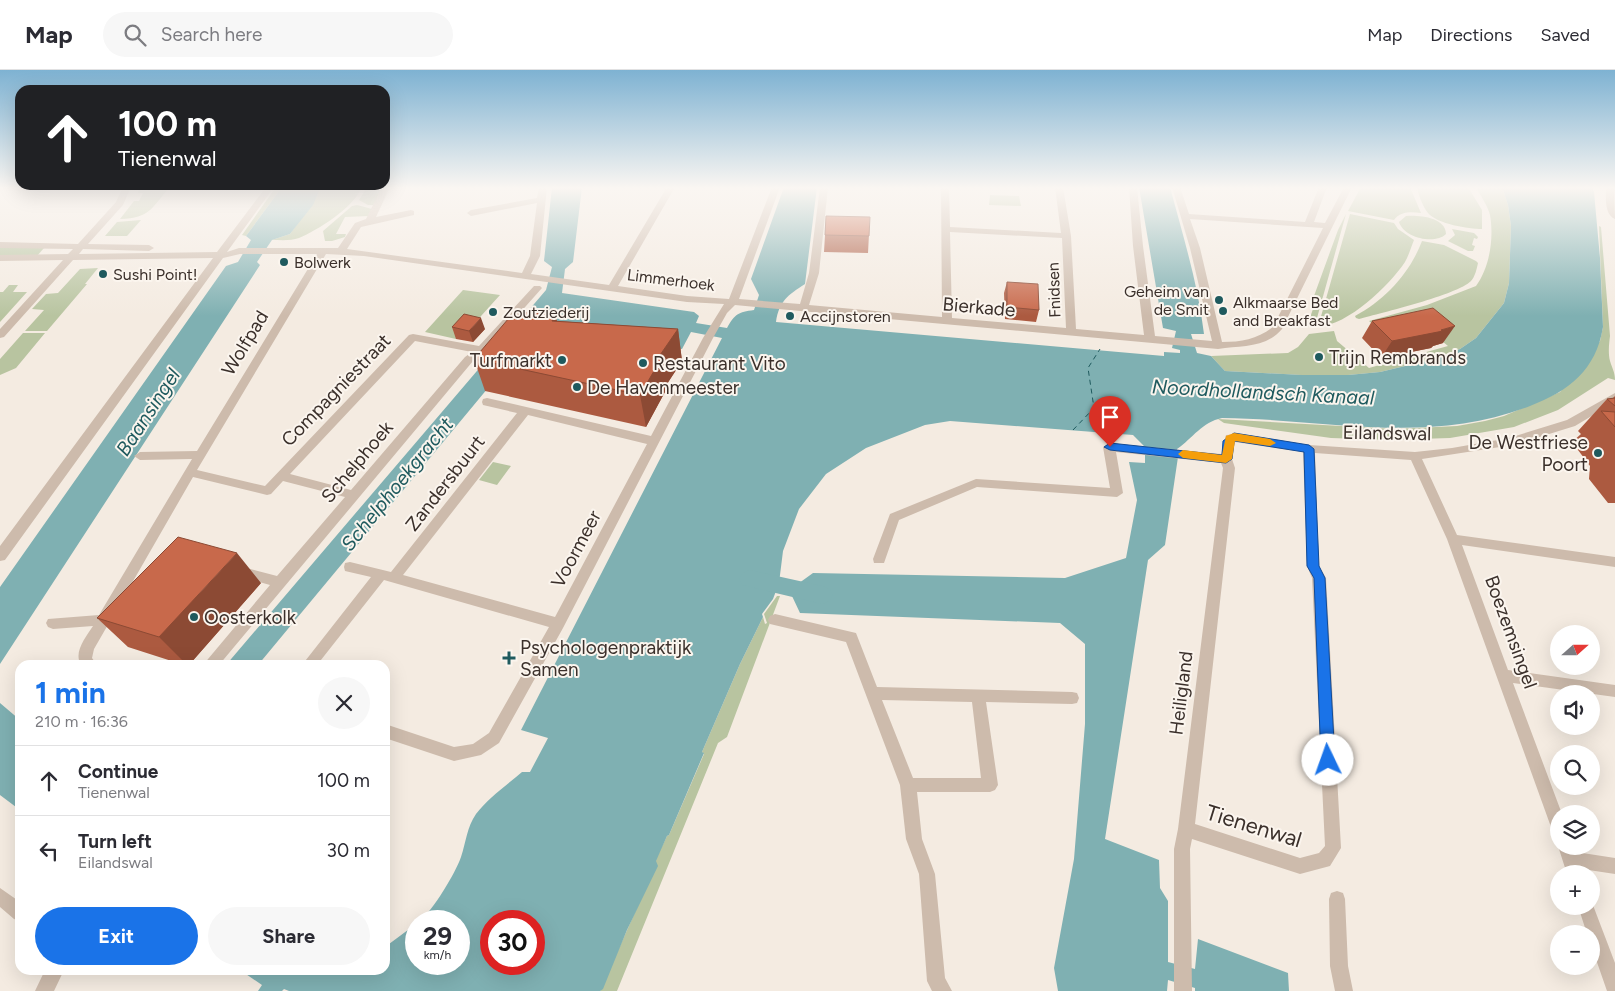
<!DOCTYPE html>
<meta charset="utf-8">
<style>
body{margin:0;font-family:Figtree,sans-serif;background:#f7f7f7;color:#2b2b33;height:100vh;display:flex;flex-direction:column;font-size:19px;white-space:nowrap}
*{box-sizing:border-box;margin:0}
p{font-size:16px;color:#7c7c81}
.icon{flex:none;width:28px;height:28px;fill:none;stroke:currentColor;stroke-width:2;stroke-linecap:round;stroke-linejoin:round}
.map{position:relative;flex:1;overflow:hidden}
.details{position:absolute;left:15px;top:590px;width:375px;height:315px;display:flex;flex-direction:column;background:#fff;border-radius:15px;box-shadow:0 5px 20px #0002}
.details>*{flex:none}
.top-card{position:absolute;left:15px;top:15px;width:375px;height:105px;border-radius:15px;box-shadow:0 5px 20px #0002;background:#202124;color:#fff;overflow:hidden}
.needle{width:32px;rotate:69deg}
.buttons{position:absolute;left:1550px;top:555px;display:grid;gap:10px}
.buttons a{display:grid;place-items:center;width:50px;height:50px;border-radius:50%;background:#fff;box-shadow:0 5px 20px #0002;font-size:25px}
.speed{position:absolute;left:405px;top:840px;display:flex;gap:10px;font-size:25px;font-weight:700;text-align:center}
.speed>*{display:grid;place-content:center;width:65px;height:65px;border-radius:50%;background:#fff;box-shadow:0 5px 20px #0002;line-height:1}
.speed small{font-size:12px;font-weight:400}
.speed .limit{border:8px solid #d22;background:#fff;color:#111}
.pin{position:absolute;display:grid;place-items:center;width:42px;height:42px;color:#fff;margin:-51px -21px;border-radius:50% 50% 50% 0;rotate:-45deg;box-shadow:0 0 5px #0007}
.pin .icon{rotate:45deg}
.me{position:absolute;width:55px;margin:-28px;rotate:357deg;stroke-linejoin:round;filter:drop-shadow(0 0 4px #0008)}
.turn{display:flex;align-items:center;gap:18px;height:105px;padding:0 20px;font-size:22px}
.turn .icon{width:65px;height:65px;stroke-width:2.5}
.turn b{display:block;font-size:35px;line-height:42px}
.round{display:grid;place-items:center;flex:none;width:52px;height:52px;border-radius:26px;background:#f7f7f7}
.headline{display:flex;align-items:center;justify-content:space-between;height:85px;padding:0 20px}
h1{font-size:30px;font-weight:700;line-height:38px;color:#1a73e8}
.primary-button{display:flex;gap:10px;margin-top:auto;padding:10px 20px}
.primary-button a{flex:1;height:58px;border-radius:30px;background:#1a73e8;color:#fff;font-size:20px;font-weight:700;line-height:58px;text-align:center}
.primary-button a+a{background:#f7f7f7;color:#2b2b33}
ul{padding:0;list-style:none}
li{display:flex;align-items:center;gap:15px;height:70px;padding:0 20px;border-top:1px solid #e1e1e2}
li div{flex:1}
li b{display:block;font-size:19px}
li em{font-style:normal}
header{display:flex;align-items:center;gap:30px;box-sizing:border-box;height:70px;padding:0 25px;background:#fff;border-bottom:1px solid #e1e1e2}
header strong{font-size:24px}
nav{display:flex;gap:28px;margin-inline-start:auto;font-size:18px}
.search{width:350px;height:45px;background:#f7f7f7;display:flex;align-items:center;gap:12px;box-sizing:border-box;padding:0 18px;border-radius:28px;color:#7c7c81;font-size:19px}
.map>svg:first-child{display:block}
.green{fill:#b8c4a0}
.water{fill:#7fb0b2;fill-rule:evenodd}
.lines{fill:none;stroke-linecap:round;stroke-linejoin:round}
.canal{fill:#7fb0b2;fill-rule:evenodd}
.ferry{stroke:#1f5a5e;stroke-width:1;stroke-dasharray:5 4;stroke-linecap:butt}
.minor{fill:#cdbbac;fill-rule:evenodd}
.wall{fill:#ac5a40}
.shaded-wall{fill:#8c4a34}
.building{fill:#c8694b;stroke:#8c4a34}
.route{fill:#1a73e8;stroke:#114b97}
.slow{fill:#f59e0b}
.poi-dot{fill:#1f5a5e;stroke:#fbf5ee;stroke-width:2}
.labels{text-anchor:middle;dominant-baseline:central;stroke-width:4;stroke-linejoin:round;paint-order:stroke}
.far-poi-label{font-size:16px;fill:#3b302b;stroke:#fbf5ee;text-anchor:start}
.far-street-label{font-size:16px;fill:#3b302b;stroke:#fbf5ee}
.street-label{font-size:19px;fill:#3b302b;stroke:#fbf5ee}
.poi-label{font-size:19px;fill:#3b302b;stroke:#fbf5ee;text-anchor:start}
.water-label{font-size:20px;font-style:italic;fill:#1f5a5e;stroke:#fbf5ee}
.near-street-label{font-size:22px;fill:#3b302b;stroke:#fbf5ee}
</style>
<header>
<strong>Map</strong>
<div class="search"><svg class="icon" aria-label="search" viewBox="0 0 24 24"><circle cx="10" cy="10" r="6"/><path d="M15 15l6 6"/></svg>Search here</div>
<nav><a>Map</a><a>Directions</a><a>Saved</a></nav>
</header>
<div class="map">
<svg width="1615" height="921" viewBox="0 0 1615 921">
<rect width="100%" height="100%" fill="#f4ebe1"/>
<path class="green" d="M 140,117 L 170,117 C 151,138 151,148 120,149 L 134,131 L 139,131 L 143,123 L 138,123 Z
M 276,117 L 282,117 L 246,166 L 242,165 Z
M 321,117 L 359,117 L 360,120 C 353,138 316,161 299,168 C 291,171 281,170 272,170 L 290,164 L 315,130 Z
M 367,117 L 383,117 L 374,135 L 368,135 L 359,130 Z
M 1361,117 L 1410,117 L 1421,143 C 1411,142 1401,141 1394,150 L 1348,141 Z
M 1417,117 L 1468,117 L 1482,140 L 1482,159 C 1469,159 1437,154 1428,143 C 1423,137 1418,124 1417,117 Z
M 1476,117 L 1502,117 L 1508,135 L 1511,156 L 1509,213 L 1504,233 L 1476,268 L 1460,279 L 1439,288 L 1380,302 L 1348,305 L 1301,305 L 1225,301 L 1211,286 L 1288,283 L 1298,277 L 1309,264 L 1334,261 L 1337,271 L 1369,298 L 1448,276 L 1421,254 L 1383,263 L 1369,251 L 1427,235 L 1476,216 C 1490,197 1494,167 1490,145 C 1488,136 1480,125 1476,117 Z
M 990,125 L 1019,126 L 1021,136 L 989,135 Z
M 357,135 L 372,139 L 369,146 L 345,147 L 336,164 L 346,164 L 345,167 L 332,171 L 325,171 L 323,161 L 352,136 Z
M 1346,144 L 1317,248 L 1314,257 L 1307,256 L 1313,239 L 1310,237 L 1338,160 Z
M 1350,144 L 1394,153 L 1398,159 L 1414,170 C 1411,177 1409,185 1405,192 C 1389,216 1348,255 1318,257 Z
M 1406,146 C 1418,145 1446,147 1446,164 C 1435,175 1404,168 1399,152 Z
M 141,150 L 127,166 L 105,166 L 117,152 Z
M 1599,156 L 1601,157 L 1610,266 C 1609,274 1608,283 1610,291 C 1612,298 1615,302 1615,310 L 1608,308 L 1558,340 L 1514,357 L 1450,368 L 1388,370 L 1331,368 L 1224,353 L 1218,349 L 1394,359 L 1457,356 L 1485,351 L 1504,346 L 1560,322 L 1600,271 L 1603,257 Z
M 1452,159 L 1474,163 L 1478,167 L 1477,169 L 1474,168 L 1472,175 L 1475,176 L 1473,181 L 1468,181 L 1448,171 L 1455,165 Z
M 1422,171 L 1444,175 L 1476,191 L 1478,193 C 1477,198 1475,207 1471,211 C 1457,225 1381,243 1359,249 L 1356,248 L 1355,246 C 1385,230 1410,203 1422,171 Z
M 0,177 L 44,178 L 37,186 L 0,187 Z
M 98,198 L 85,214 L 87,214 L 47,261 L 25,261 L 44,240 L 32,239 L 46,224 L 58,223 L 80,199 Z
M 9,215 L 18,215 L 13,222 L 27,222 L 0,252 L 0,222 L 3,222 Z
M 463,220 L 500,225 L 472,256 L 464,260 L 456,269 L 425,262 Z
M 23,263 L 45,263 L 16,298 L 0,305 L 0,289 Z
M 493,392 L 511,396 L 497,415 L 479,410 Z
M 777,526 L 780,526 L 727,667 L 718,673 L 617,921 L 600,921 L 656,795 L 655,791 L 667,766 L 669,765 L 704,684 L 702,682 L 740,594 L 763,547 L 765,554 L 767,553 L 764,544 Z"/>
<path class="water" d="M 282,117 L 321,117 L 313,135 L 290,164 L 272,170 L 257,192 L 260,195 L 0,594 L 0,517 L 226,196 L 238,192 L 251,170 L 246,166 Z
M 552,117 L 582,117 L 573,192 L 565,199 L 562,223 L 694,242 L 699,246 L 696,253 L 727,258 C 735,244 738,242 754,240 L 759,225 L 751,209 L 784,117 L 817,117 L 805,214 C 788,225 779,231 776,252 L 1164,286 L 1164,282 L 1180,283 L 1180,280 L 1172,278 L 1176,261 L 1163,258 L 1139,117 L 1170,117 C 1183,166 1198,214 1204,264 L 1191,264 L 1197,283 L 1211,286 L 1225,301 L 1302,305 L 1348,305 L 1380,302 L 1439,288 L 1460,279 L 1476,268 L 1504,233 L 1509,213 L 1511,156 L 1508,135 L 1502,117 L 1592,117 L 1594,122 L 1600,188 L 1603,257 C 1596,300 1569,321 1530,336 C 1428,376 1327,349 1222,348 C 1202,352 1193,368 1177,379 L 1178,387 L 1165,475 L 1148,490 L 1105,769 L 1159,790 L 1160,818 L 1168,831 L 1168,892 L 1195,899 L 1198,869 L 1288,903 L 1289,921 L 1195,921 L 1195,918 L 1168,910 L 1167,921 L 1058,921 L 1054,898 L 1074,789 L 1085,654 L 1085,574 L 1060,553 L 800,543 L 792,526 L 795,516 L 813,503 L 1065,508 L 1126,488 L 1137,430 L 1129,392 L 1145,393 L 1145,377 L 1133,365 L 950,351 L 925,355 L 866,378 L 826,404 L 799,439 L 783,481 L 779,513 L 773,529 L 762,544 L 763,547 L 740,594 L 702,682 L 704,683 L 669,765 L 667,766 L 656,791 L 658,796 L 627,860 L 603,919 L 600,921 L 289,921 L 284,919 L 282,921 L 258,921 L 262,915 L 240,900 L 385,900 L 385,877 L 416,854 L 416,894 L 459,894 L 459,851 L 420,851 C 433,840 455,804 461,787 C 466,772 467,757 476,744 C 488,728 507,715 522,702 L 530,702 L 548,668 L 521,660 L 722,268 L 691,262 L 682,279 L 537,259 L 258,595 L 226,595 L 546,220 L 552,197 L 544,191 ZM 491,851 L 534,851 L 534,894 L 491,894 Z
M 0,633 L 20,650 L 20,740 L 0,725 Z"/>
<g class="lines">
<path class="canal" d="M 750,500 L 822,516 L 830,519 L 833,525 L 830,531 L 822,534 L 742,515 L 739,509 L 742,503 Z"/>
<path class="ferry" d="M 1073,360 L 1094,338 L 1088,298 L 1100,279"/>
<path class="minor" d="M 123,117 L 131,117 L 123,135 L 88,174 L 149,175 L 154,178 L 149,181 L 83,179 L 79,184 L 217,182 L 266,117 L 274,117 L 227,182 L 239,178 L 338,178 L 355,153 L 366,149 L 382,117 L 390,117 L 376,147 L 411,140 L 414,141 L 414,145 L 361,157 L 347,179 L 522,203 L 530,186 L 537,133 L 471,146 L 467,143 L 471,140 L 537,128 L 539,117 L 547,117 L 540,186 L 531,204 L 609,215 L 667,117 L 675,117 L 618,216 L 687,226 L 729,229 L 772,117 L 780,117 L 739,229 L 800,234 L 809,203 L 820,117 L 828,117 L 819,203 L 809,235 L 942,247 L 941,117 L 949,117 L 950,157 L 1061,163 L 1055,117 L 1063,117 L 1071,166 L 1076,259 L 1144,265 L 1133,176 L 1129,117 L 1137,117 L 1143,176 L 1155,266 L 1212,271 L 1190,178 L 1172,117 L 1180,117 L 1189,144 L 1305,152 L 1319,117 L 1327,117 L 1314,152 L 1325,153 L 1344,117 L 1352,117 L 1282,259 C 1265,279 1241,275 1218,279 L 735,235 L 727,243 L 713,268 L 563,558 L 499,673 L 481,685 L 454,691 L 385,668 L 385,654 L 454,677 L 473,674 L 489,663 L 549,557 L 384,510 L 317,595 L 302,595 L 371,507 L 345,501 L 344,497 L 345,493 L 350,492 L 391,502 L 517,343 L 483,335 L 482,332 L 483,329 L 487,328 L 651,366 L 703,268 L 724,234 L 687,232 L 364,186 L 326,184 L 197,400 L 265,416 L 409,265 L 413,264 L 479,276 L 534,216 L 540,216 L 542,218 L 485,282 L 473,291 L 219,595 L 203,595 L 270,515 L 234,505 L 233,501 L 234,497 L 239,496 L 277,506 L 345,427 L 283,411 L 271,424 L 267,425 L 193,407 L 94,579 L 92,588 L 97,595 L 81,595 C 73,582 86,567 93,556 L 53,559 L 48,557 L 46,553 L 48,549 L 99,545 L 192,389 L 140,390 L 134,386 L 140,382 L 197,381 L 317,184 L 240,184 L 223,188 L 5,490 L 0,491 L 0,476 L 213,188 L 73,190 L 4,267 L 0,268 L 0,259 L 63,190 L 0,191 L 0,185 L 68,184 L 73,179 L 0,178 L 0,172 L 78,174 L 116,132 ZM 1190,149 L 1323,158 L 1273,257 C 1257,269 1242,272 1222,272 L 1200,178 ZM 950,162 L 1062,168 L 1066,258 L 952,248 ZM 415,271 L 472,282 L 465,287 L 351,420 L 290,404 ZM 528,345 L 647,374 L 555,547 L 403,505 Z
M 1606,117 L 1614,117 L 1615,149 C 1604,144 1606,127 1606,117 Z
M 1615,323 L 1615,332 L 1575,356 L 1513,375 L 1422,389 L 1457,465 L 1615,487 L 1615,497 L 1462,475 L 1508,600 L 1615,615 L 1615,627 L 1513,613 L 1562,744 L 1559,744 L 1559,765 L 1553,763 L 1551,757 L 1447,469 L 1411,390 L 1315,383 L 1319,496 L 1326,508 L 1341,778 L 1330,796 L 1300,804 L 1192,769 L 1190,779 L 1192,921 L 1174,921 L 1174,779 L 1178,759 L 1223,398 L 1221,393 L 1116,382 L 1123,423 L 1117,427 L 977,417 L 899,450 L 884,493 L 874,493 L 873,489 L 890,444 L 976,409 L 1110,418 L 1103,377 L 1109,373 L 1221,384 L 1226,365 L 1242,364 L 1309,375 L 1415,382 L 1452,378 L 1509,368 L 1567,350 ZM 1235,372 L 1303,382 L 1307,496 L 1312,508 L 1325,776 L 1319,783 L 1300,788 L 1195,754 L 1235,398 L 1232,389 Z
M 775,544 L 856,563 L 877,617 L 1072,622 L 1077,623 L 1079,628 L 1077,633 L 1072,634 L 986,632 L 998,715 L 995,720 L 990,722 L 917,722 L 922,769 L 935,804 L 945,908 L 952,921 L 932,921 L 927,911 L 919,804 L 906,769 L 900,715 L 846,572 L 770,554 L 768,550 L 770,546 ZM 882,630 L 972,632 L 981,708 L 913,708 Z
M 1559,774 L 1559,776 L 1574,776 L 1576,782 L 1615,788 L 1615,804 L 1582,799 L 1583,804 L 1567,804 L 1558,776 Z
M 0,818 L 20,832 L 20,851 L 14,849 L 0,837 Z
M 1337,821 L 1343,823 L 1345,829 L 1348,896 L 1353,921 L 1335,921 L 1330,896 L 1329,829 L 1331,823 Z
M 1591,830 L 1615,893 L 1615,921 L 1607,921 L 1591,875 L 1591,864 L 1587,864 L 1578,836 L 1591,836 Z
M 45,900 L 64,900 L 54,921 L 35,921 Z"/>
</g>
<path class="wall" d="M 869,164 L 868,183 L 824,182 L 825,165 Z
M 1007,212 L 1039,240 L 1036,252 L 1005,249 L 1004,223 Z
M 555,244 L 557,251 L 678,259 L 682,291 L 665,317 L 666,320 L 646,357 L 485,321 L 474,289 L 517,249 Z
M 1372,251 L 1443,273 L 1433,276 L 1431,278 L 1381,288 L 1362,268 Z
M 452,257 L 485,259 L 473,272 L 456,269 Z
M 1615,326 L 1615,433 L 1608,433 L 1589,409 L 1590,396 L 1572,372 L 1581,364 L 1578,361 L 1607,329 L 1613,328 Z
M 261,513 L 189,595 L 184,595 L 128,577 L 97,548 Z"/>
<path class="shaded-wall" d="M 555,244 L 563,276 L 552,251 Z
M 481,248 L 485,259 L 473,272 L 469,261 Z
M 1455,256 L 1443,273 L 1433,276 L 1431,278 L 1381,288 L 1392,271 L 1441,260 Z
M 678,259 L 682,291 L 665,317 L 666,320 L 646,357 L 640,325 L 658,288 Z
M 237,483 L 261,513 L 189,595 L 187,595 L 159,567 Z"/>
<path class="building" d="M 826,146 L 870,147 L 869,166 L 825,165 Z
M 1007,212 L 1038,214 L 1039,240 L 1007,237 Z
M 1433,238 L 1455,256 L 1441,260 L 1443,261 L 1392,271 L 1372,251 Z
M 520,242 L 555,244 L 552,251 L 678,259 L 658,288 L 661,289 L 640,325 L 474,289 L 509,248 L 517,249 Z
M 464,244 L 481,248 L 469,261 L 452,257 Z
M 1615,328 L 1615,336 L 1607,329 Z
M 1601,341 L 1615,342 L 1615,357 Z
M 178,467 L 237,483 L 159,567 L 97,548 Z"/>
<linearGradient id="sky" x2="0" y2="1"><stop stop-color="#7eb2d2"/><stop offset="0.48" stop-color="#faf6f2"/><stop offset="1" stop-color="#faf6f2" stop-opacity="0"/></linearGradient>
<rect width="1615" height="246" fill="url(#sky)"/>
<path class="route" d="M 1234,363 L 1309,375 L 1314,379 L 1319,496 L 1325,508 L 1335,690 L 1333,694 L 1328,696 L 1323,694 L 1321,690 L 1314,508 L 1307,496 L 1304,382 L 1235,371 L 1234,372 L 1232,389 L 1226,393 L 1110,380 L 1104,377 L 1110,373 L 1222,385 L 1223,371 Z"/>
<path class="slow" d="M 1234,363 L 1270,369 L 1276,373 L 1270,376 L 1235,371 L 1232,389 L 1226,393 L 1183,388 L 1178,384 L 1183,380 L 1222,385 L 1226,366 Z"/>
<g class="poi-dot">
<circle cx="284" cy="192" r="5"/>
<circle cx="103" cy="204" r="5"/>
<circle cx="1219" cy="230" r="5"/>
<circle cx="1223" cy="241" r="5"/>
<circle cx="493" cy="242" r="5"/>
<circle cx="790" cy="246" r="5"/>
<circle cx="1319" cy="287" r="5"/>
<circle cx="562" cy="290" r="5"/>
<circle cx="643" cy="293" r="5"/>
<circle cx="577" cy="317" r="5"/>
<circle cx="1598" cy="383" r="5"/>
<circle cx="194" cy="547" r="5"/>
<path d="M506.5 580.5h5v5h5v5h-5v5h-5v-5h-5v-5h5z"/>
</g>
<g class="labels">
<g class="far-poi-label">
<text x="294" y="192">Bolwerk</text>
<text x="113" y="204">Sushi Point!</text>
<text x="1209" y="221" text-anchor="end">Geheim van<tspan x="1209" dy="18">de Smit</tspan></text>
<text x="1233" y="232">Alkmaarse Bed<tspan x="1233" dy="18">and Breakfast</tspan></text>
<text x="503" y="242">Zoutziederij</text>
<text x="800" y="246">Accijnstoren</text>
</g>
<g class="far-street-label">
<text transform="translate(671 210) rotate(7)">Limmerhoek</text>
<text transform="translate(1054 220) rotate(-92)">Fnidsen</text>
</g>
<g class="street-label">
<text transform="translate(979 237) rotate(5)">Bierkade</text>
<text transform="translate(245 273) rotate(-59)">Wolfpad</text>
<text transform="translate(336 320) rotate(-46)">Compagniestraat</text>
<text transform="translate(1387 363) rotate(1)">Eilandswal</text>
<text transform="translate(357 392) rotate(-50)">Schelphoek</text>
<text transform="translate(445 413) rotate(-52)">Zandersbuurt</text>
<text transform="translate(576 479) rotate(-62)">Voormeer</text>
<text transform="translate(1511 562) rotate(70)">Boezemsingel</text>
<text transform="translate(1181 623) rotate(-83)">Heiligland</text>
</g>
<g class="poi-label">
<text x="1329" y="287">Trijn Rembrands</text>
<text x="552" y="290" text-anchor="end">Turfmarkt</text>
<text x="653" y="293">Restaurant Vito</text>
<text x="587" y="317">De Havenmeester</text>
<text x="1588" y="372" text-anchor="end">De Westfriese<tspan x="1588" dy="22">Poort</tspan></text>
<text x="204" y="547">Oosterkolk</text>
<text x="520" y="577">Psychologenpraktijk<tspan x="520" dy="22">Samen</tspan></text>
</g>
<g class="water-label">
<text transform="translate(1263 322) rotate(3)">Noordhollandsch Kanaal</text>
<text transform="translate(148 342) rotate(-57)">Baansingel</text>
<text transform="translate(397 414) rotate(-51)">Schelphoekgracht</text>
</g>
<g class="near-street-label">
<text transform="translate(1254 756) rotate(17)">Tienenwal</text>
</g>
</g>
</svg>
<div class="buttons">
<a><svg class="needle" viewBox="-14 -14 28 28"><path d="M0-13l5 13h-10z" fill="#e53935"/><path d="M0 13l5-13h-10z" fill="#7c7c81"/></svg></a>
<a><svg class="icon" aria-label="sound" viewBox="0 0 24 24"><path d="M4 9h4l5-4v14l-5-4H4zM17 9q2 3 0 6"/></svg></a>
<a><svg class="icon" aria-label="search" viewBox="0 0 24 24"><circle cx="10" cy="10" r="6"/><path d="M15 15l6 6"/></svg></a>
<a><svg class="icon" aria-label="layers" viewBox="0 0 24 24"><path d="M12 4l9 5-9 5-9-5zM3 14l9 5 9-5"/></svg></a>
<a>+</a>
<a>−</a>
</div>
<div class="speed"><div>29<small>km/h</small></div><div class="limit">30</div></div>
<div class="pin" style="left:1110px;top:377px;background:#d93025"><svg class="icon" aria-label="arrive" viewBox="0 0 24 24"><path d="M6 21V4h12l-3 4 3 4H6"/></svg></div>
<svg class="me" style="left:1328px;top:690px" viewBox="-20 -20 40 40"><circle r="19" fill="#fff"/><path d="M0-13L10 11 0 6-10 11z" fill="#1a73e8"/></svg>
<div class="top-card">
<div class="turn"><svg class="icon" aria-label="ahead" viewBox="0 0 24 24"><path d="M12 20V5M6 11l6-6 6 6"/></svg><div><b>100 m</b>Tienenwal</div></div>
</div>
<section class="details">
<div class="headline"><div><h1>1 min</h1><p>210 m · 16:36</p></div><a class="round"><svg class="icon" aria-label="close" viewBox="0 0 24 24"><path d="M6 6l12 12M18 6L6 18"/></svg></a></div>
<ul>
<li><svg class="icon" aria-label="ahead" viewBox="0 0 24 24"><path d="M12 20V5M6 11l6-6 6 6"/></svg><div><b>Continue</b><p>Tienenwal</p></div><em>100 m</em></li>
<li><svg class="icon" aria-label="left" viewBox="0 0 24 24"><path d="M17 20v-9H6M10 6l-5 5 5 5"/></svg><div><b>Turn left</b><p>Eilandswal</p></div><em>30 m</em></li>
</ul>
<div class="primary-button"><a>Exit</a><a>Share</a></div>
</section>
</div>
